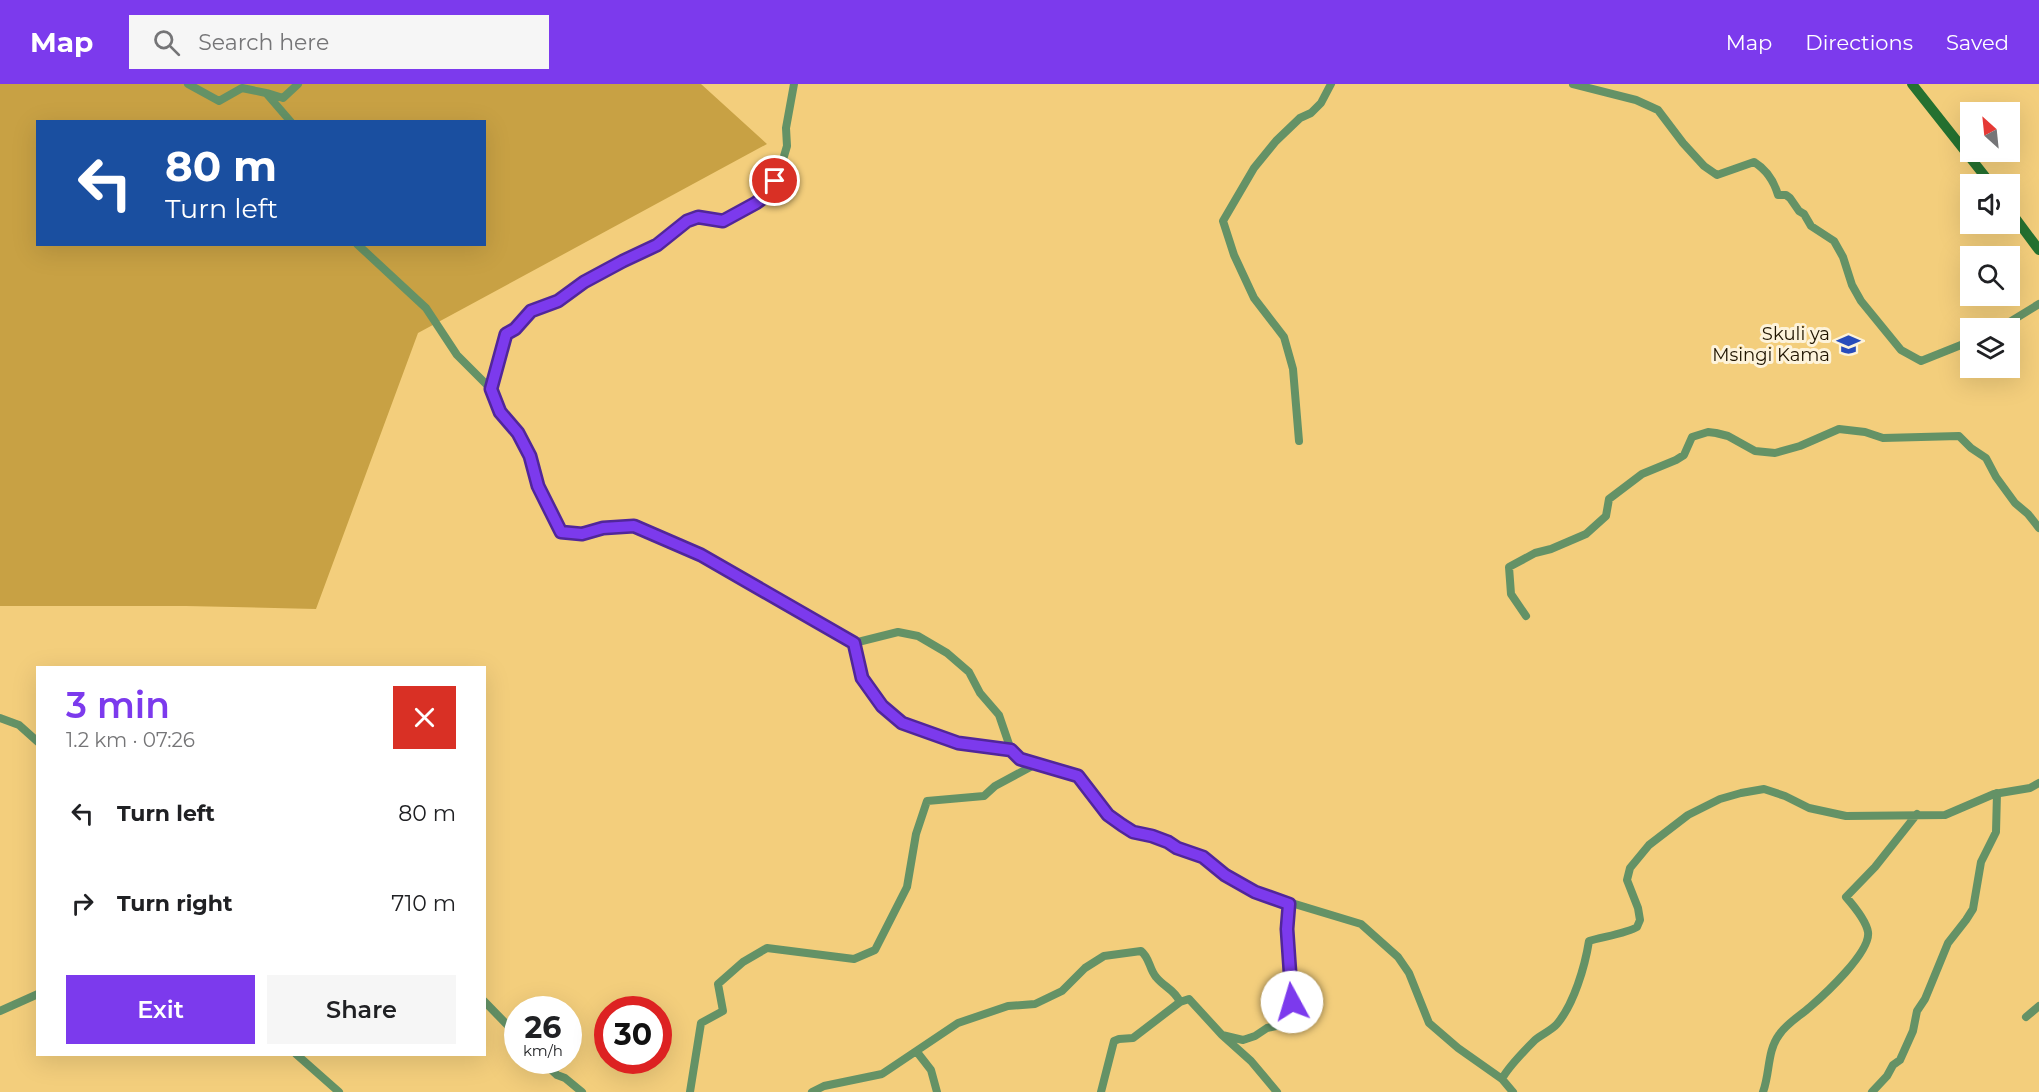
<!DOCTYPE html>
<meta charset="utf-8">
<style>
body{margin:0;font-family:Montserrat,sans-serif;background:#f6f6f6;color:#202124;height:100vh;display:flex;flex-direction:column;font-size:22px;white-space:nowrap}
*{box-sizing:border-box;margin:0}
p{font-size:20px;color:#757577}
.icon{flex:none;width:33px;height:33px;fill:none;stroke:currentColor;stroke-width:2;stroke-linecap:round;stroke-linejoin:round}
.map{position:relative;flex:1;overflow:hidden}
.details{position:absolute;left:36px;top:582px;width:450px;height:390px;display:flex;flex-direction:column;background:#fff;border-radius:0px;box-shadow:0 6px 24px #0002}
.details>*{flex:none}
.guide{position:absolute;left:36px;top:36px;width:450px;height:126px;border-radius:0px;box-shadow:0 6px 24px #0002;background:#1a4fa0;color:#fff;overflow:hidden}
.needle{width:39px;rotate:333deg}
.tools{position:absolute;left:1960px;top:18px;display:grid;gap:12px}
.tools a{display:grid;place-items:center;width:60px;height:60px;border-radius:0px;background:#fff;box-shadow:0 6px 24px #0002;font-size:30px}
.speed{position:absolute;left:504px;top:912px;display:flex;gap:12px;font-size:30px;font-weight:700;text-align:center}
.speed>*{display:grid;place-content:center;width:78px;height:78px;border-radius:50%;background:#fff;box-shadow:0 6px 24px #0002;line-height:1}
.speed small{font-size:15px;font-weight:400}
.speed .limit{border:9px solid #d22;background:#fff;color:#111}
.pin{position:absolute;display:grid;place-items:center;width:51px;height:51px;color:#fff;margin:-26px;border:3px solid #fff;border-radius:50%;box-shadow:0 2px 6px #0007}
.me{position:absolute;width:66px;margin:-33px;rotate:354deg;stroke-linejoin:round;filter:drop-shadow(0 0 4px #0008)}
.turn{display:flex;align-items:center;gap:21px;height:126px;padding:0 30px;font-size:27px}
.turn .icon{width:78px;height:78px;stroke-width:2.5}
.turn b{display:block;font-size:42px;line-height:51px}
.round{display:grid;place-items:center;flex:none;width:63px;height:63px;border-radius:0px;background:#f6f6f6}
.overview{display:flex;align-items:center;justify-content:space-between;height:102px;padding:0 30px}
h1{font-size:36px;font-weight:600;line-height:45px;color:#7c3aed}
.primary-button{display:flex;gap:12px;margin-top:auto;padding:12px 30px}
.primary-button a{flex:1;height:69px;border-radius:0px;background:#7c3aed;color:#fff;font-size:24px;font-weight:600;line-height:69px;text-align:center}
.primary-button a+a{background:#f6f6f6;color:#202124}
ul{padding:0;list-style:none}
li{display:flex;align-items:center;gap:18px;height:90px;padding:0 30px}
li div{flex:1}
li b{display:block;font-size:22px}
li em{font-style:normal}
header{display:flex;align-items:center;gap:36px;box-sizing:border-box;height:84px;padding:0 30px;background:#7c3aed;color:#fff}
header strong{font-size:28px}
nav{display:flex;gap:33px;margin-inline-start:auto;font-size:21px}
.search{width:420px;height:54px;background:#f6f6f6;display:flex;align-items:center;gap:15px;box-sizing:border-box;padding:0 21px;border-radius:0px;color:#757577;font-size:22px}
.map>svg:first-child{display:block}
.green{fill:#c8a144;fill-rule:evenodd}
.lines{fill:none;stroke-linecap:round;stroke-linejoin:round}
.street{stroke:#649266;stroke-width:8}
.secondary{stroke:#257130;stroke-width:10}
.route-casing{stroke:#51269a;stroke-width:15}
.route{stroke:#7c3aed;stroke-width:10}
.labels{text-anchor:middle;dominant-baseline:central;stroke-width:6;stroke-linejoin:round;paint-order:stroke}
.poi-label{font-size:18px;fill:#1f1400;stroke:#fdf3db;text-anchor:end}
</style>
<header>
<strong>Map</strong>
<div class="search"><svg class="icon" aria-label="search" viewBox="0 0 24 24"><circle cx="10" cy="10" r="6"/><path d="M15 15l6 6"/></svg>Search here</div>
<nav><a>Map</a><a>Directions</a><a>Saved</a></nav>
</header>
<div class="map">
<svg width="2039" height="1008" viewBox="0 0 2039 1008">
<rect width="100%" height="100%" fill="#f3ce7c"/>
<path class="green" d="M 0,0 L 701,0 L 767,60 L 418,249 L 316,525 L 186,522 L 0,522 ZM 38,38 L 484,38 L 484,160 L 38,160 Z"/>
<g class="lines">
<path class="street" d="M 188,0 L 219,17 L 242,4 L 266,9 L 291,38
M 1573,0 L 1636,16 L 1658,26 L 1683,59 L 1704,82 L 1717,91 L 1754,78 C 1767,86 1774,97 1778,111 L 1786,111 L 1790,114 L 1799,127 L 1804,130 L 1811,142 L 1834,157 L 1843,173 L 1852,201 L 1861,217 L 1901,266 L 1921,277 L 1971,257
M 267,9 L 283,14 L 298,0
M 357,160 L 426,224 L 457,271 L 491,305 L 500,328 L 518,349 L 529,372 L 538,402 L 561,448 L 582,450 L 603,444 L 634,442 L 701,471 L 854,559 L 862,594 L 882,622 L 902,639 L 958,659 L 1011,666 L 1020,675 L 1078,692 L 1109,731 L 1133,748 L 1152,752 L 1168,758 L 1177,764 L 1203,773 L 1225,791 L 1255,808 L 1361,840 L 1398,873 L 1409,889 L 1429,939 L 1458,964 L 1502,995 L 1513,1008
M 2000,244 L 2039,220
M 491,305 L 506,250 L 515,245 L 531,227 L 558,217 L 584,198 L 623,177 L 657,161 L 687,137 L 698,133 L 723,137 L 756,119 L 768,110 L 782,79 L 787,62 L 786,44 L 794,0
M 1299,357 L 1293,285 L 1284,253 L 1254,214 L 1234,171 L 1223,137 L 1254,84 L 1276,57 L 1300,34 L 1311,29 L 1321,19 L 1331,0
M 1526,532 L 1511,510 L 1509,483 L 1535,469 L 1551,465 L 1586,450 L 1606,432 L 1609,415 L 1642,390 L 1676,376 L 1684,371 L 1692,353 L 1708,348 L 1716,349 L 1728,352 L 1755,367 L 1775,369 L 1800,362 L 1839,345 L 1865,348 L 1883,354 L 1959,352 L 1971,364 L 1986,374 L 1996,393 L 2015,419 L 2028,430 L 2039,444
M 854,559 L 898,548 L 918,552 L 947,569 L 969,588 L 980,609 L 999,631 L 1011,666
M 0,634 L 19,641 L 38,658
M 484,917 L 518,952
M 0,927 L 38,910
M 2026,933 L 2039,922
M 1222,951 L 1251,977 L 1277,1008
M 917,968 L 931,986 L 937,1008
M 296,970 L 339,1008
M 541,976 L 557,991 L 565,994 L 582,1008
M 1502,995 C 1507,985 1526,965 1535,956 C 1542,950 1552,946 1557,940 C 1574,920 1585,882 1589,857 C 1602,853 1628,849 1637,843 L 1640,836 L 1638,824 L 1627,796 L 1630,784 L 1649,761 L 1688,731 L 1720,715 L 1741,709 L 1764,705 L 1785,712 L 1809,724 L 1846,732 L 1945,731 L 1994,710 L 2030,704 L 2039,699
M 690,1008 L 701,939 L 723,927 L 718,900 L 743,878 L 767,864 L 854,875 L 875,866 L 907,803 L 916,750 L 927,717 L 984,712 L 995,702 L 1036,680
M 812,1008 L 824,1002 L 882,990 L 958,939 L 1008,922 L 1035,920 L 1062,907 L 1085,884 L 1104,872 L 1141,867 C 1150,874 1149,885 1156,893 C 1165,904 1174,905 1180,918
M 1101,1008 L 1114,957 L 1119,955 L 1133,954 L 1180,918 L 1189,915 L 1222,951 L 1243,956 L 1255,952 L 1267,944 L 1294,938 C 1289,898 1286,859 1289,820
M 1763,1008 C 1770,990 1767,967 1779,951 C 1787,939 1800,932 1810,923 C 1824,911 1871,868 1868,848 C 1866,836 1853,821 1846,813 L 1875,783 L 1917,730
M 1872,1008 L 1887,992 L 1893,981 L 1900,976 L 1913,947 L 1917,927 L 1925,915 L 1948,859 L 1966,836 L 1973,825 L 1981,778 L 1996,748 L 1997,709"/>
<path class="secondary" d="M 1912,0 L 1991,100
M 2010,127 L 2039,166"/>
</g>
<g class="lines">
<defs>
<path id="route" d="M 775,97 L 768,110 L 756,119 L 723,137 L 698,133 L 687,137 L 657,161 L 623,177 L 584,198 L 558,217 L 531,227 L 515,245 L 506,250 L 491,305 L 500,328 L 518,349 L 530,372 L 538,402 L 561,448 L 582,450 L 603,444 L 634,442 L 701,471 L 854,559 L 862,594 L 882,622 L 902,639 L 958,659 L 1011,666 L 1020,675 L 1078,692 L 1108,731 L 1122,741 L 1133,748 L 1152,752 L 1168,758 L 1177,764 L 1203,773 L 1225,791 L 1255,808 L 1289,820 L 1287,845 L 1292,918"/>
</defs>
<use href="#route" class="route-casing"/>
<use href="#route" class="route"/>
</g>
<defs>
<symbol id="school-bare" viewBox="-9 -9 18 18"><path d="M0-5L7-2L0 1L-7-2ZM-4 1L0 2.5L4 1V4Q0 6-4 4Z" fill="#284cbb" stroke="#fdf3db" stroke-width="2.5" paint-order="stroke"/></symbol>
</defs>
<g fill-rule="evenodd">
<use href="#school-bare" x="1832" y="244" width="33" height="33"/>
</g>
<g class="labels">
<g class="poi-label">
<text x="1830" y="250">Skuli ya<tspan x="1830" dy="21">Msingi Kama</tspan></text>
</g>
</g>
</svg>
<div class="tools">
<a><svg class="needle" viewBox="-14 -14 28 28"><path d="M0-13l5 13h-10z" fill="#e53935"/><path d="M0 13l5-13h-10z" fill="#757577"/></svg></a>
<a><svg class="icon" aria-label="sound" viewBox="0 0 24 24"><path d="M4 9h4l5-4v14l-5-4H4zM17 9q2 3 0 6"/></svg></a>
<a><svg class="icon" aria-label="search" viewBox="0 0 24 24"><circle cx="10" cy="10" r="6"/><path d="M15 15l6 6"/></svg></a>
<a><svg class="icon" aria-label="layers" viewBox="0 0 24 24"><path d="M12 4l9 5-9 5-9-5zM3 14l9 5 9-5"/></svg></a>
</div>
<div class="speed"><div>26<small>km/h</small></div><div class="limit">30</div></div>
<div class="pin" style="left:775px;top:97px;background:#d93025"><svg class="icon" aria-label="arrive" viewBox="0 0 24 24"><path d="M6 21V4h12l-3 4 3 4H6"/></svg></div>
<svg class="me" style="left:1292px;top:918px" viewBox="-20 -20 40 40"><circle r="19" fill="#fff"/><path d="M0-13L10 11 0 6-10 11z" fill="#7c3aed"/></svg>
<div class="guide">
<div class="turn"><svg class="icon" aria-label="left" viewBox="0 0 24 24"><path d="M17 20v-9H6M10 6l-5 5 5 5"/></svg><div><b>80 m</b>Turn left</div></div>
</div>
<section class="details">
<div class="overview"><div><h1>3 min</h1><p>1.2 km · 07:26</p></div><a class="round" style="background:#d93025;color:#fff"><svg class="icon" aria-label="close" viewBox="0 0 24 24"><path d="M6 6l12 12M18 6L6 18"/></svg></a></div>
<ul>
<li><svg class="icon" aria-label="left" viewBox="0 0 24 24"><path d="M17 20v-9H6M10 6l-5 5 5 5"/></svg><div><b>Turn left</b></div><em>80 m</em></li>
<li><svg class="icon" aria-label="right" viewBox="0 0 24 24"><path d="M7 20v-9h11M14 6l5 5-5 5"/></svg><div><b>Turn right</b></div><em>710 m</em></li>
</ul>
<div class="primary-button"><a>Exit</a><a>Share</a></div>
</section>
</div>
